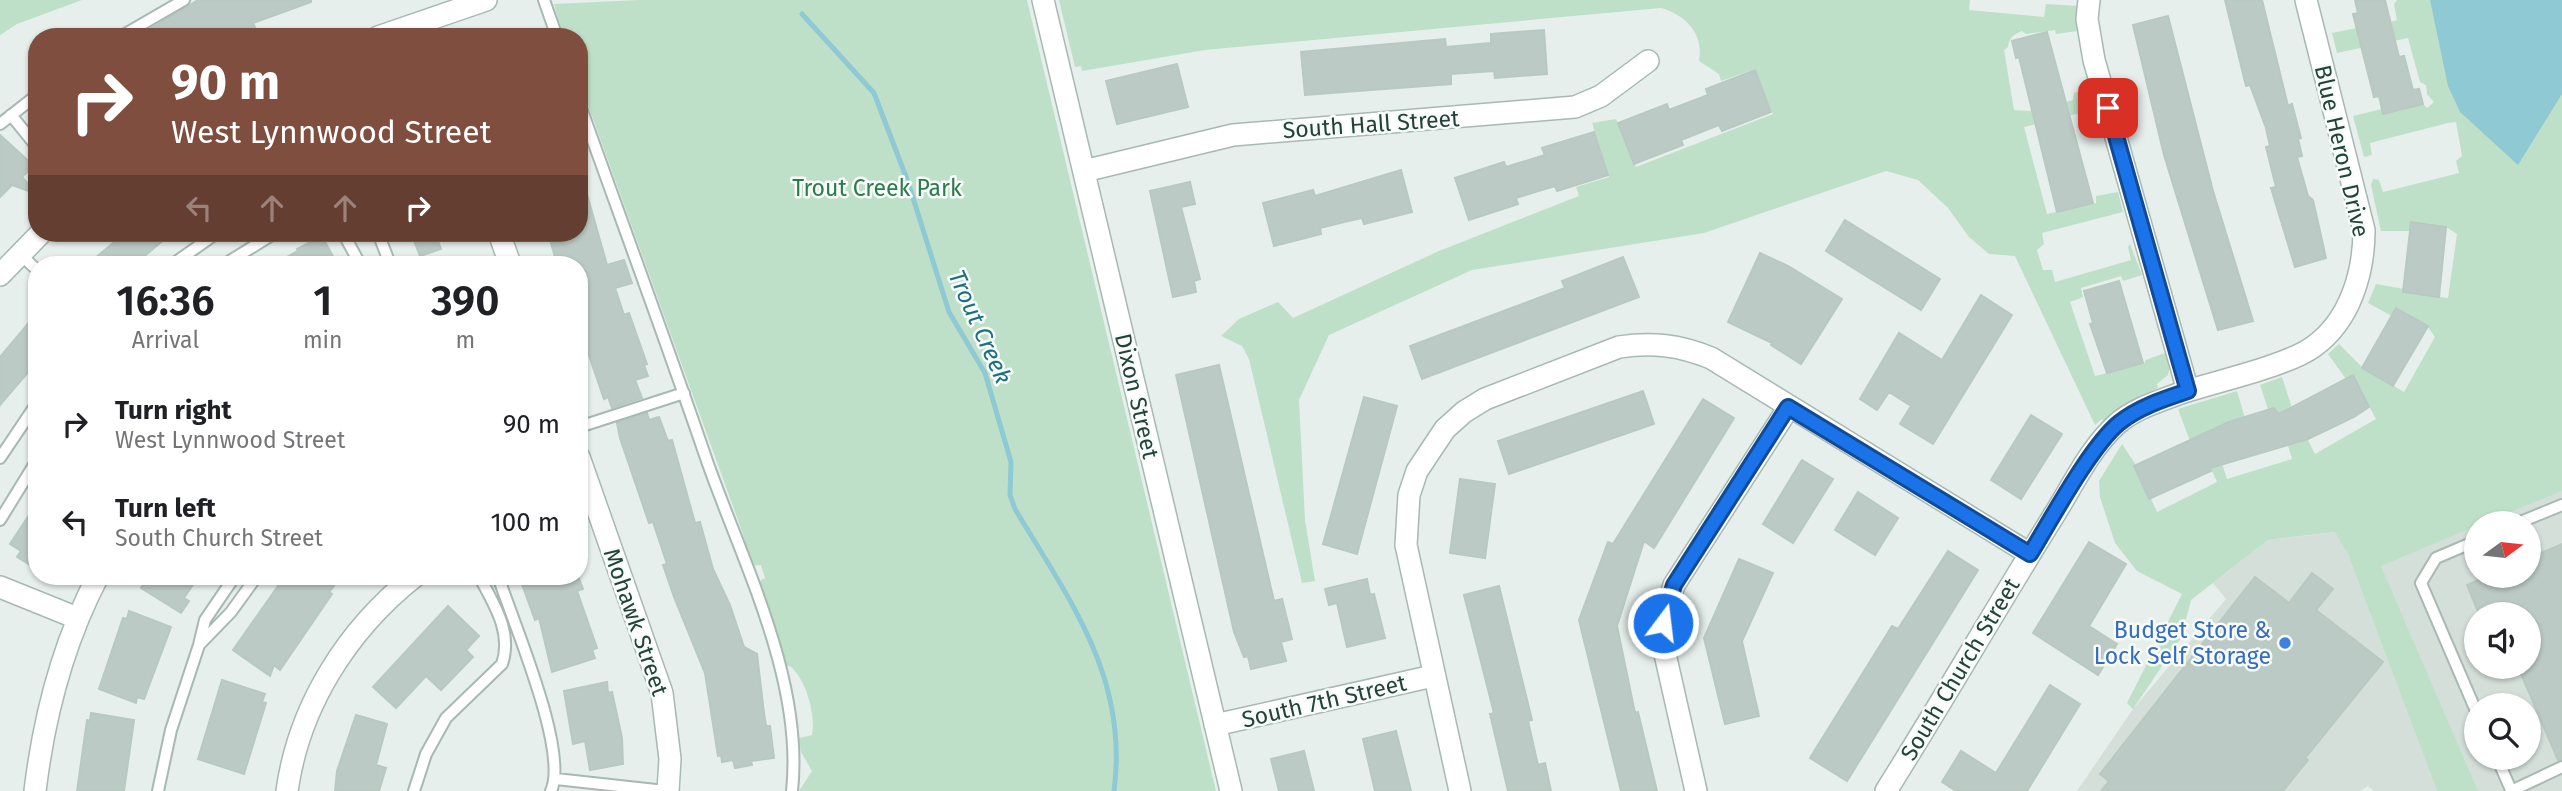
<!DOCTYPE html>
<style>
body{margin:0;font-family:"Fira Sans",sans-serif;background:#f2f2f2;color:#202124;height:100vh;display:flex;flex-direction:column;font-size:26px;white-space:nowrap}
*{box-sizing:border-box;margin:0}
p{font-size:23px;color:#757577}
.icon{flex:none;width:38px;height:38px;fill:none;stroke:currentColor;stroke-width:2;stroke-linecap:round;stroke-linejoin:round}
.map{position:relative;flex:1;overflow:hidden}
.side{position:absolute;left:28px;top:256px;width:560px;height:329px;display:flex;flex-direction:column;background:#fff;border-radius:28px;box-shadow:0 2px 5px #0004}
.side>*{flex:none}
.banner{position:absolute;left:28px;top:28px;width:560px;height:214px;border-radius:28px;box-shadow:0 2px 5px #0004;background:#7f4e3f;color:#fff;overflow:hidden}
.needle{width:46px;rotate:75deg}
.controls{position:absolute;left:2464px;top:511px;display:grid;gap:14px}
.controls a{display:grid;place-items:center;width:77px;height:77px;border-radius:50%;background:#fff;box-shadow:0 2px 5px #0004;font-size:35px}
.pin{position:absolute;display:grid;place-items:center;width:60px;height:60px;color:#fff;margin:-30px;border-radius:14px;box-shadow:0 4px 10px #0006}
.me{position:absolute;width:77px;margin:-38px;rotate:15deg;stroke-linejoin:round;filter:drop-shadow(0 0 5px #0008)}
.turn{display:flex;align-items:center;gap:24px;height:147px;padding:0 28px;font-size:32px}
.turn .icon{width:91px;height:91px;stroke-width:2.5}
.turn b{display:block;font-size:49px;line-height:60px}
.lanes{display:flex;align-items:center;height:66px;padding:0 28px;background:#0003;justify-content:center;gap:35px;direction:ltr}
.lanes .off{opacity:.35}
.eta{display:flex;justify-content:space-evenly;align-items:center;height:119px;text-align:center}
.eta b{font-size:42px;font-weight:600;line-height:49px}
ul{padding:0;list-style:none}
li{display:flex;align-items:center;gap:21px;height:98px;padding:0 28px}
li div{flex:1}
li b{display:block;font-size:26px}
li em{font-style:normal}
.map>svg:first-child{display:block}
.built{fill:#d4dfda;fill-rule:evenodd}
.green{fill:#bfe0c8}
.water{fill:#8ec9d4}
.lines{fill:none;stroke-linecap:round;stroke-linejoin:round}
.stream{stroke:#8ec9d4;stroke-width:5}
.building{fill:#bbcac4;stroke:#b8c9c2;stroke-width:2}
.service-casing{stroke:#a8b8b2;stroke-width:14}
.minor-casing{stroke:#a8b8b2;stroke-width:24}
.service{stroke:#fff;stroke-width:10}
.minor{stroke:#fff;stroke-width:21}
.route-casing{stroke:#114b97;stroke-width:18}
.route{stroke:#1a73e8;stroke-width:12}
.shop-dot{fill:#3f7fe0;stroke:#f7fbf9;stroke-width:2.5}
.labels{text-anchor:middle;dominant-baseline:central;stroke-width:5;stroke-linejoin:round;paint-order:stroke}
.street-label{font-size:23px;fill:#24423a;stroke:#f7fbf9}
.park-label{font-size:23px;fill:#2d7a4b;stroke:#f7fbf9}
.shop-label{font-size:23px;fill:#366cbe;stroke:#f7fbf9;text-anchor:end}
.water-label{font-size:24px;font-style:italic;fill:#1c6f80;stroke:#f7fbf9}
</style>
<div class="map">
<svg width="2562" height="791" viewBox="0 0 2562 791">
<rect width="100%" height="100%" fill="#e6efeb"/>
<path class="built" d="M 2562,482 L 2562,791 L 2456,791 L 2372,562 ZM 2476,523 L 2529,523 L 2529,576 L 2476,576 ZM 2476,614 L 2529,614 L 2529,667 L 2476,667 ZM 2476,705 L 2529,705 L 2529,758 L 2476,758 Z
M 2336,532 L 2348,555 L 2437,791 L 2374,791 L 2368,786 L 2360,791 L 2077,791 L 2133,709 L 2226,599 L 2213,583 L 2268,540 Z"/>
<path class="green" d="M 0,0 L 82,0 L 17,24 L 0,35 Z
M 639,0 L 1027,0 L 1216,791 L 799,791 L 812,771 L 801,752 L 799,738 L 812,735 C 816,715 806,679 790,666 L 785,666 L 758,582 L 765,578 L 761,565 L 751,566 L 743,534 L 579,80 L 579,37 L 563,37 L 554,4 Z
M 1059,0 L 1970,0 L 1969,10 L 2044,17 L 2046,4 L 2078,6 L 2078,31 L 2056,34 L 2055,30 L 2026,34 L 2022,31 C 2014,34 2009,38 2008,47 L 2004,50 L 2014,110 L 2030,111 L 2073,100 L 2074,93 L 2090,88 L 2096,109 L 2024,127 L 2047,214 L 2096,203 L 2096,196 L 2118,192 L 2123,212 L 2042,233 L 2044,244 L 2037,250 L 2043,270 L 2052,270 L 2055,282 L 2131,260 L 2128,247 L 2130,244 L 2142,275 L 2123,281 L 2121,276 L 2081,288 L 2083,297 L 2070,302 L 2095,376 L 2144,364 L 2146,360 L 2165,353 L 2170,364 L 2168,375 L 2157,384 L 2158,388 L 2128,404 L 2104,424 L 2102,419 L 2095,425 L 2015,256 L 1989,254 L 1969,237 L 1948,208 L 1918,180 L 1886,171 L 1704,233 L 1472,270 L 1329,335 L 1299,400 L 1305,520 L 1315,581 L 1302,583 L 1249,359 L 1242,346 L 1221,336 L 1239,319 L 1278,302 L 1293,318 L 1439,251 L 1579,196 L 1576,187 L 1609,177 L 1592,123 L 1616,119 L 1636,167 L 1773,114 L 1755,69 L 1721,81 L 1719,74 L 1699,61 C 1704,34 1686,15 1661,8 L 1205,50 L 1082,71 L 1081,66 L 1075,67 Z
M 2397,0 L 2562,0 L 2562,491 L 2483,523 L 2476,523 L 2476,526 L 2381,566 L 2478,791 L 2437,791 L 2348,555 L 2335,532 L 2268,540 L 2191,600 L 2181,638 L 2133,709 L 2127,703 L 2182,594 L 2137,571 L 2115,543 L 2100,497 L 2099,481 L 2122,444 L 2136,465 L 2157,512 L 2217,482 L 2197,438 L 2190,441 L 2178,409 L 2237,391 L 2245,418 L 2211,429 L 2227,479 L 2292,459 L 2277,409 L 2268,409 L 2260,385 L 2282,377 L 2292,408 L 2315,454 L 2376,419 L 2353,376 L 2346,379 L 2328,354 L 2339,344 L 2363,368 L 2404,392 L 2435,337 L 2427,326 L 2396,308 L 2392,316 L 2368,303 L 2376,284 L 2404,289 L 2404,292 L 2448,298 L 2457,234 L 2446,227 L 2411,222 L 2410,231 L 2381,231 L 2371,185 L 2373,179 L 2379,180 L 2383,192 L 2459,173 L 2456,161 L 2462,156 L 2456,122 L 2448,123 L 2370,143 L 2372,155 L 2364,157 L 2353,116 L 2382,109 L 2384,114 L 2423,104 L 2427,108 L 2434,102 L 2427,94 L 2426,85 L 2420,82 L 2408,38 L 2337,53 L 2332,33 L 2357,28 L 2359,31 L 2397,20 L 2394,4 Z"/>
<path class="water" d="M 2430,0 L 2562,0 L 2562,94 L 2518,165 L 2460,112 L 2448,86 Z"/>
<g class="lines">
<path class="stream" d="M 802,14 L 874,93 L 908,182 L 949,312 L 985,373 L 1011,462 L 1010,495 L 1015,509 C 1070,601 1129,678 1114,791"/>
</g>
<path class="building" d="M 198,0 L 311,0 L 311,2 L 253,23 L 255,27 L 236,37 L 155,37 L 150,29 Z
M 2225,0 L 2262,0 L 2288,106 L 2292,104 L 2301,138 L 2298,139 L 2302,156 L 2297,157 L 2308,196 L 2313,200 L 2326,258 L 2295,267 L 2271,188 L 2276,187 L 2266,147 L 2270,146 L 2266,128 L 2250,85 L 2246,86 Z
M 2355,0 L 2385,0 L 2399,57 L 2404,56 L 2413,90 L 2419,89 L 2423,104 L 2383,114 L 2379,96 L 2374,97 L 2353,14 L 2358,13 Z
M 2168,16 L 2213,191 L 2253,321 L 2218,330 L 2164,155 L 2133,25 Z
M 1544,30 L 1547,74 L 1495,78 L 1494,71 L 1451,74 L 1451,84 L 1305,95 L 1301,52 L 1445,39 L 1446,47 L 1491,43 L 1491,34 Z
M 2047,32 L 2093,203 L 2057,212 L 2019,57 L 2016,58 L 2012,41 Z
M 1177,64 L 1188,107 L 1117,124 L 1106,81 Z
M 1755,70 L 1771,112 L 1722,131 L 1719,125 L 1681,140 L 1683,145 L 1634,164 L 1618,123 L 1667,104 L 1669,110 L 1708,95 L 1706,89 Z
M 1594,132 L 1608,175 L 1557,191 L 1555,186 L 1516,198 L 1518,204 L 1469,220 L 1455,178 L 1504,162 L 1506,167 L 1545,155 L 1542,148 Z
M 0,135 L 34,166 L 22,177 L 37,194 L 12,185 L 0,197 Z
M 1401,170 L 1412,212 L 1364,224 L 1362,218 L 1344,222 L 1320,228 L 1321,234 L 1274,246 L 1263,203 L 1313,190 L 1315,196 Z
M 583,180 L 607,265 L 624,260 L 632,283 L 615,288 L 624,315 L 629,313 L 647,364 L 644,365 L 648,376 L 635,380 L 642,398 L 612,408 L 608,397 L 604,399 L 579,326 L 579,264 L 557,264 L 549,236 L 550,233 L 579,233 L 579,181 Z
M 1190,182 L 1195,204 L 1181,207 L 1200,279 L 1194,281 L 1196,292 L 1173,297 L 1150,191 Z
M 1845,220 L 1940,279 L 1921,310 L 1826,251 Z
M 2411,222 L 2446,227 L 2439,297 L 2403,292 Z
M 125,233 L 172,233 L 135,264 L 88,264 Z
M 411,233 L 435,233 L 441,249 L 420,256 Z
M 322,236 L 337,264 L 274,264 L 298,251 L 297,249 Z
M 1760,253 L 1788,266 L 1842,299 L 1801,364 L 1771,345 L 1772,343 L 1728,322 Z
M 1623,257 L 1639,297 L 1422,379 L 1410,346 L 1565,288 L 1562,281 Z
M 2119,281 L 2143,363 L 2107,373 L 2090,324 L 2093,323 L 2084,291 Z
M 1981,295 L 2012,315 L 1933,444 L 1900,424 L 1911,406 L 1889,392 L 1877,410 L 1860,399 L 1899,333 L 1942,360 Z
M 2396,308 L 2428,326 L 2393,386 L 2362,368 Z
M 37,313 L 37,362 L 0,405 L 0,357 Z
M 1219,365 L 1274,601 L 1282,599 L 1292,639 L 1281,642 L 1286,661 L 1251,669 L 1248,656 L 1244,657 L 1234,632 L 1176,375 Z
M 2353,375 L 2369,407 L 2354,417 L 2308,439 L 2210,468 L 2211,471 L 2149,499 L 2134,466 L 2229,422 L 2274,408 L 2279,414 Z
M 1643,391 L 1654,424 L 1509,474 L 1498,441 Z
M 1364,397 L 1397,406 L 1357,554 L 1323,544 Z
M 1703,399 L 1734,418 L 1654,548 L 1644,541 L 1617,626 L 1635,713 L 1638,712 L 1657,791 L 1621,791 L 1579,620 L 1608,542 L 1613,544 Z
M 647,413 L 649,420 L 659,417 L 668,441 L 672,440 L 695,523 L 700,522 L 713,569 L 730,605 L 744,647 L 757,654 L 764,713 L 766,726 L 770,726 L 774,758 L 751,761 L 752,765 L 735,768 L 733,760 L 722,762 L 721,755 L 718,756 L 705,673 L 674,597 L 663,565 L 667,564 L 653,522 L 649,523 L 620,438 L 617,423 Z
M 2031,415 L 2062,434 L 2021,499 L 1991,480 Z
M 1802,460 L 1833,479 L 1793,543 L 1763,524 Z
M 1460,479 L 1495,484 L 1485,558 L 1450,553 Z
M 1858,492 L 1898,518 L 1875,555 L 1835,530 Z
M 37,503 L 37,569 L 17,557 L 21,551 L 10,544 Z
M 2089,542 L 2126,564 L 2089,626 L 2117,644 L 2098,675 L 2033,633 Z
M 2562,544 L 2562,759 L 2558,760 L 2518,667 L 2529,667 L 2529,614 L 2479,614 L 2467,585 L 2488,576 L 2529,576 L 2529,558 Z
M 1948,551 L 1978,570 L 1847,781 L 1810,758 L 1892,626 L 1898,629 Z
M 1739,559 L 1773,573 L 1742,641 L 1759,716 L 1725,724 L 1704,638 Z
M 2312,573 L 2333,589 L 2316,610 L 2383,662 L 2305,758 L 2308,760 L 2283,791 L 2101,791 L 2109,781 L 2100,774 L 2255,577 L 2289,603 Z
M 149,576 L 199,576 L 184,598 L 189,601 L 181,613 L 141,588 Z
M 285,576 L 319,576 L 334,586 L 329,592 L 332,594 L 280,670 L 274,665 L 270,676 L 233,650 Z
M 519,576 L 578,576 L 583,589 L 577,591 L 597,648 L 592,650 L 595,658 L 552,672 L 539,618 L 535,620 Z
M 1367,579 L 1370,595 L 1374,594 L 1385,638 L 1347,647 L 1337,603 L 1329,605 L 1325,589 Z
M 1499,586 L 1532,720 L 1528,721 L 1538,765 L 1545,763 L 1551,791 L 1508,791 L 1490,714 L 1494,713 L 1464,595 Z
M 448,606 L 479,636 L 466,650 L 473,657 L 441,690 L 426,676 L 396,708 L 373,687 Z
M 129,611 L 171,627 L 144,699 L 137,697 L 136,703 L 99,689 L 123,618 L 127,619 Z
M 222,680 L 265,694 L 262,702 L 266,703 L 244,774 L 198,759 Z
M 607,682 L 608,693 L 612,692 L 622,738 L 623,764 L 590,770 L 585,741 L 573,744 L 564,691 Z
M 2050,685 L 2080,704 L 2027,791 L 1956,791 L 1942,782 L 1961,751 L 1996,773 Z
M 91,713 L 134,720 L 124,791 L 77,791 L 87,720 L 90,721 Z
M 356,715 L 387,724 L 376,765 L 386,768 L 379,791 L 335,791 L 337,771 Z
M 1396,731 L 1411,791 L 1375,791 L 1363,739 Z
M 1304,751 L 1314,791 L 1279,791 L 1271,759 Z"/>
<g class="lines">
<defs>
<path id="service" d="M 544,0 L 557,37
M 120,37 L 184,0
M 579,102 C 622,222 666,341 707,461 C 743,563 804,681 792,791
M 11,115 L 37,147
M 0,124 L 37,95
M 343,233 L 360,264
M 378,233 L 390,264
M 20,254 L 37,270
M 173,264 L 217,233
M 225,264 L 275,233
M 579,427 L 684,393
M 0,458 L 37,403
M 0,520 L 37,460
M 2518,523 L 2562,505
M 2476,541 L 2436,558 L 2421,583 L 2476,711
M 235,576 L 205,620 L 199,645 L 231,612 L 257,576
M 498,576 C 513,622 569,751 551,791
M 2497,758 L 2511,790
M 556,779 L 665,791
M 158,791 L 171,730 L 199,645
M 414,791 L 426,754 L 446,718 L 502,664 C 513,632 493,603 479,576
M 2511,791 L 2562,767"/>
<path id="minor" d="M 1043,0 L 1231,791
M 2089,0 L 2087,19 L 2094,60 L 2188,391
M 378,37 L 486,0
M 1084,171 L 1233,135 L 1575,107 L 1601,96 L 1648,61
M 499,233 L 510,264
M 0,275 L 41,233
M 579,457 L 662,693 L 670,759 L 668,791
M 0,587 L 77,618
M 1215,725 L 1433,676
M 35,791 C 44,716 63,643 98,576
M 287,791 C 299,705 348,629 415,576
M 1460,791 L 1406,545 L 1409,495 L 1417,471 L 1445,429 L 1464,412 L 1485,399 L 1619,347 C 1652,342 1679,345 1711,358 L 2030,554
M 1696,791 L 1663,645 L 1663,623 L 1674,585 L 1789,407
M 1886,791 C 1942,702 1995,610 2051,520 C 2071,489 2089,449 2117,424 C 2134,409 2157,402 2178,394 C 2213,382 2287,366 2313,347 C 2350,321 2364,273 2364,230 L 2306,0"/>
</defs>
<use href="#service" class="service-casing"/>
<use href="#minor" class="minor-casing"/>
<use href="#service" class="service"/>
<use href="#minor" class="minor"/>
</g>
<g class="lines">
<defs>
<path id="route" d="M 1663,623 L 1674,585 L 1788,407 L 2030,554 C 2051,520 2090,447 2119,423 C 2139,407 2164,399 2188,391 L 2108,108"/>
</defs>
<use href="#route" class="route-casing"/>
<use href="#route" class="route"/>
</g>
<circle class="shop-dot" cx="2285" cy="643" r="7"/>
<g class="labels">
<g class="street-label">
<text transform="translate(1371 124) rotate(-4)">South Hall Street</text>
<text transform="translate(2342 151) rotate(77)">Blue Heron Drive</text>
<text transform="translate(1137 396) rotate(77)">Dixon Street</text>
<text transform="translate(636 622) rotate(71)">Mohawk Street</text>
<text transform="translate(1960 669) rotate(-59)">South Church Street</text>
<text transform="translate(1324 701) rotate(-13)">South 7th Street</text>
</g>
<g class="park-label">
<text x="877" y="188">Trout Creek Park</text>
</g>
<g class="shop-label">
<text x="2271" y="630">Budget Store &amp;<tspan x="2271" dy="26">Lock Self Storage</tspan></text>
</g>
<g class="water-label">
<text transform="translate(980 327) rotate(66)">Trout Creek</text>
</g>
</g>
</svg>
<div class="controls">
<a><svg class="needle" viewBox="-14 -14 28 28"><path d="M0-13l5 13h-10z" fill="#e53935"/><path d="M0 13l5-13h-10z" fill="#757577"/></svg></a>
<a><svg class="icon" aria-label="sound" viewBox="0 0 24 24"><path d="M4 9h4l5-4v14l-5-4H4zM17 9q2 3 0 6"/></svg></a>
<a><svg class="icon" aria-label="search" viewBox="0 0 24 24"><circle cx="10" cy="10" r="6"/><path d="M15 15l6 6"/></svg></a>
</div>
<div class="pin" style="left:2108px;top:108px;background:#d93025"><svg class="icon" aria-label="arrive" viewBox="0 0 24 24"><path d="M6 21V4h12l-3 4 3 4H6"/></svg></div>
<svg class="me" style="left:1663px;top:623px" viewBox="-20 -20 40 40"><circle r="17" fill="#1a73e8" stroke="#fff" stroke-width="3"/><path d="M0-11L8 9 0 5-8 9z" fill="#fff"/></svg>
<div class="banner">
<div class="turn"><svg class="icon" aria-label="right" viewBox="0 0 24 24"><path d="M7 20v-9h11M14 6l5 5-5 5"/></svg><div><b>90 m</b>West Lynnwood Street</div></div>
<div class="lanes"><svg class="icon off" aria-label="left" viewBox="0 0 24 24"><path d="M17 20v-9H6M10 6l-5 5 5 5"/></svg><svg class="icon off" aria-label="ahead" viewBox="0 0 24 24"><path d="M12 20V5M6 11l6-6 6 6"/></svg><svg class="icon off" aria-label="ahead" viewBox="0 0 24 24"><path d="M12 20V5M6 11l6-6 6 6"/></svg><svg class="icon" aria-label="right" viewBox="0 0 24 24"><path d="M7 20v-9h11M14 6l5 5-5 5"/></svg></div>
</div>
<section class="side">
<div class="eta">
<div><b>16:36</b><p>Arrival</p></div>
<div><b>1</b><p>min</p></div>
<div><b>390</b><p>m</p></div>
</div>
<ul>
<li><svg class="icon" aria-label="right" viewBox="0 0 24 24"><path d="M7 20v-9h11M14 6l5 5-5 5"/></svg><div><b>Turn right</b><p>West Lynnwood Street</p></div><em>90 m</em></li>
<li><svg class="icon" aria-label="left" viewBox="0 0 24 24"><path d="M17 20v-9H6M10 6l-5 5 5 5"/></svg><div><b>Turn left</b><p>South Church Street</p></div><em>100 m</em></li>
</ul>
</section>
</div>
